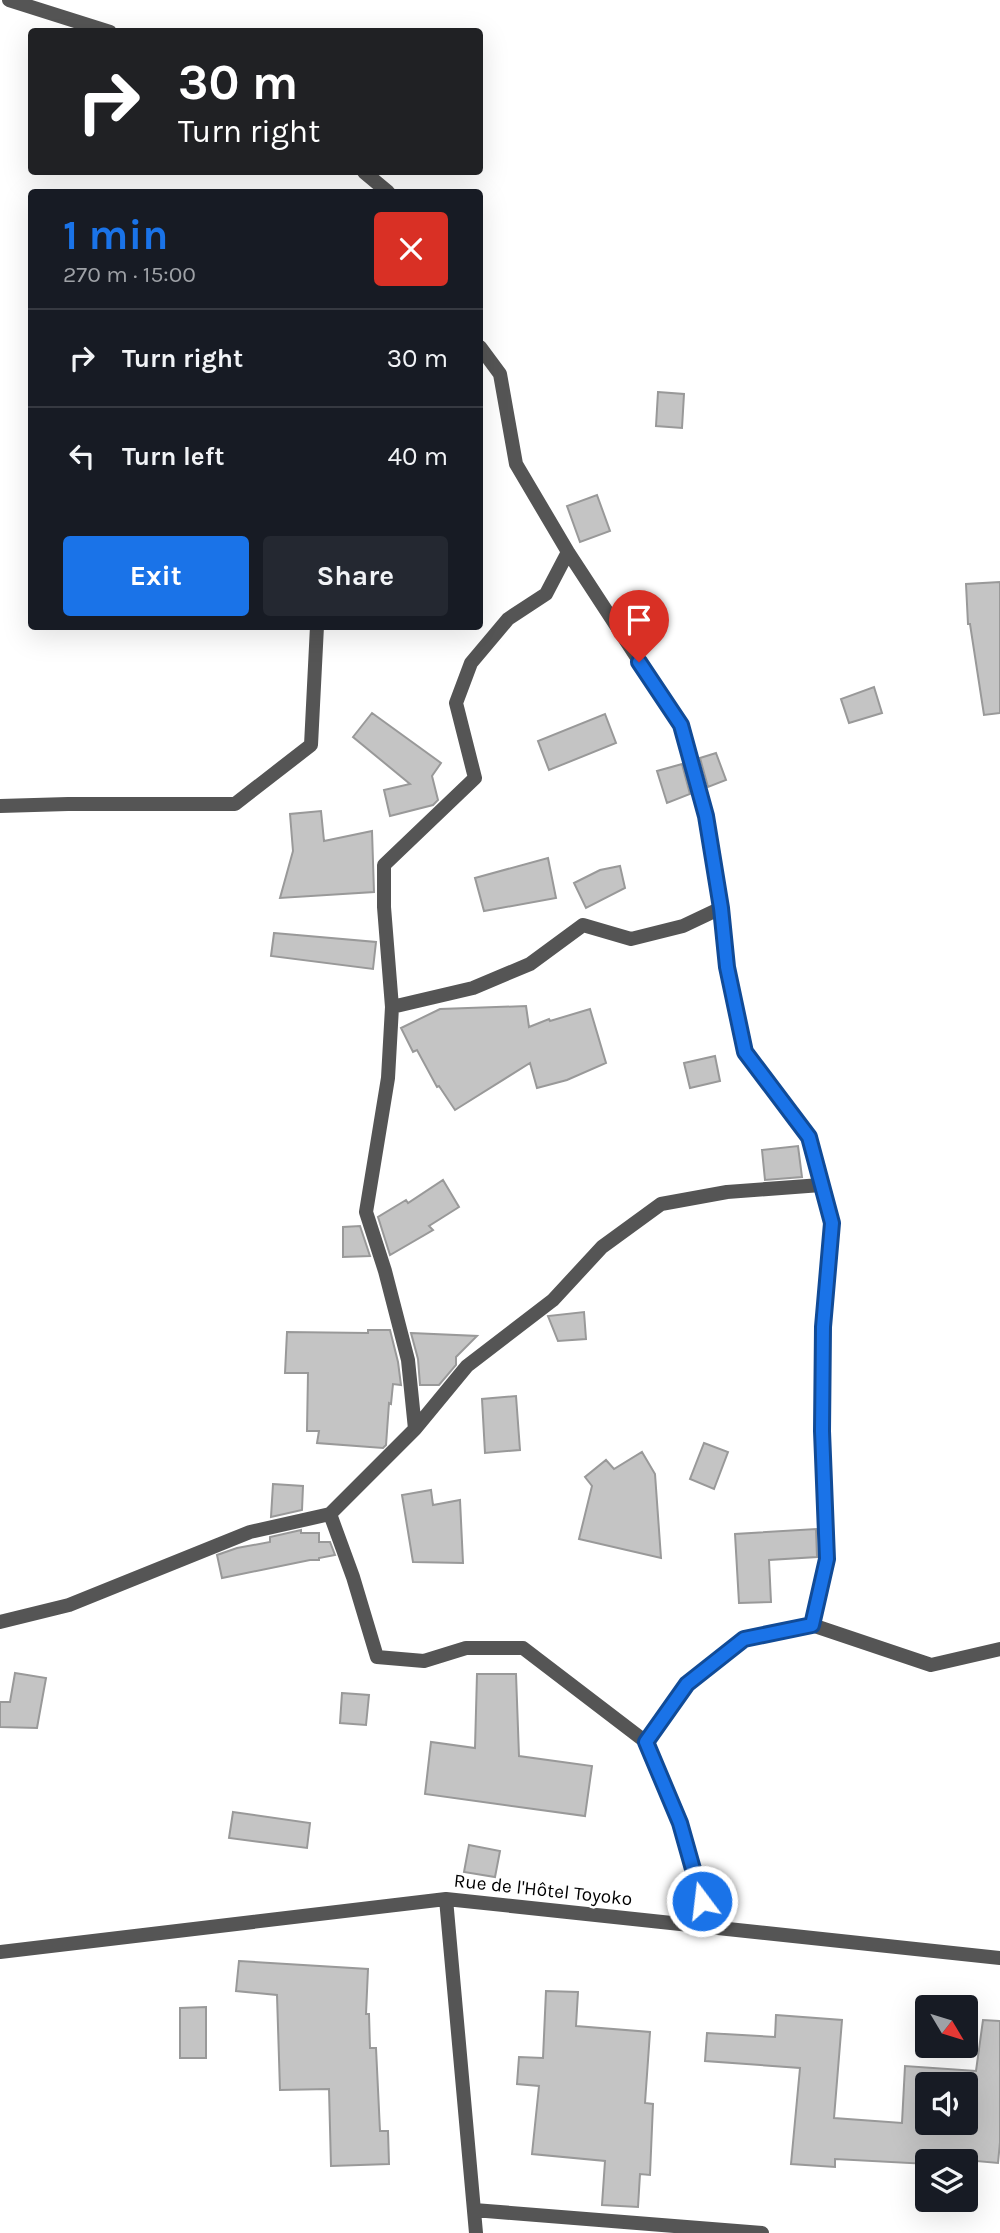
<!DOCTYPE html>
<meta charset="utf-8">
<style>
body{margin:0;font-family:Karla,sans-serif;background:#242831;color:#f1f3f6;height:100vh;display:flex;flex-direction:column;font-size:26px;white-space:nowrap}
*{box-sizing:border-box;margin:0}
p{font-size:23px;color:#9ea1a6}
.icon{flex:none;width:38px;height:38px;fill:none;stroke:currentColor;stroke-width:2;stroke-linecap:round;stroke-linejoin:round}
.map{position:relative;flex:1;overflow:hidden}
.side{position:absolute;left:28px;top:189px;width:455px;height:441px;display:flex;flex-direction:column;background:#171b24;border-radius:7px;box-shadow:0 7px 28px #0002}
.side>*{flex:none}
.banner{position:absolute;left:28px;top:28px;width:455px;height:147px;border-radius:7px;box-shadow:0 7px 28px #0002;background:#202124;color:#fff;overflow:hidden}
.needle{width:46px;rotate:128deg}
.tools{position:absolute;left:915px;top:1995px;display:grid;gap:14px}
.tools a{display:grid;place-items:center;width:63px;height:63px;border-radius:7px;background:#171b24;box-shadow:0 7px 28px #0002;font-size:35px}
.pin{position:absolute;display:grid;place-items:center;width:60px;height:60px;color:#fff;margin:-72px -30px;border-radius:50% 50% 50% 0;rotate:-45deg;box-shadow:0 0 7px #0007}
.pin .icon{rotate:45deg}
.me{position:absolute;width:77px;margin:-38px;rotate:345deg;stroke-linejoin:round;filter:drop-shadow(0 0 5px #0008)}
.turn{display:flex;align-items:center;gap:24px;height:147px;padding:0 35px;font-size:32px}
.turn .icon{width:91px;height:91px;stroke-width:2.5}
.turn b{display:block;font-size:49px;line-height:60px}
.round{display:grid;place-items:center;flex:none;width:74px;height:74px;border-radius:7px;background:#242831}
.head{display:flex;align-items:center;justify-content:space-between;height:119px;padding:0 35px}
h1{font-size:42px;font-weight:700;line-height:52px;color:#1a73e8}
.cta{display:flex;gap:14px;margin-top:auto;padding:14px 35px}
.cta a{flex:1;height:80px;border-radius:7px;background:#1a73e8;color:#fff;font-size:28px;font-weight:700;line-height:80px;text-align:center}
.cta a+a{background:#242831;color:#f1f3f6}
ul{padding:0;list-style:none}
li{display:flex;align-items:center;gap:21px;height:98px;padding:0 35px;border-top:2px solid #363941}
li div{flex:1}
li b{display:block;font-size:26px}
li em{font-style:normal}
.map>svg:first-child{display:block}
.building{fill:#c4c4c4;stroke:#999;stroke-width:2;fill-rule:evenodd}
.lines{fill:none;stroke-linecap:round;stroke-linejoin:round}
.street{stroke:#555;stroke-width:14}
.route-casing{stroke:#114b97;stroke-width:18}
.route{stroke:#1a73e8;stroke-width:12}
.labels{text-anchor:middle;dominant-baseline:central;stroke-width:5;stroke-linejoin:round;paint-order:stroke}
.street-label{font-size:19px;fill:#000;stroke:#fff}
</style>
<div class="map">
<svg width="1000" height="2233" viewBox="0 0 1000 2233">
<rect width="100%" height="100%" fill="#fff"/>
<path class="building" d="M 658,392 L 684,394 L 682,428 L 656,426 Z
M 597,495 L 610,531 L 580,542 L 567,506 Z
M 1000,582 L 1000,713 L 984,715 L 970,624 L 968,624 L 966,584 Z
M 874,687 L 882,713 L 849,723 L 841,699 Z
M 372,713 L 441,763 L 432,776 L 438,800 L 433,805 L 390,816 L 384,790 L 410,784 L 353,737 Z
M 605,714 L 616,743 L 549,770 L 538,741 Z
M 716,753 L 726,780 L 708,787 L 700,758 Z
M 682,764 L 690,794 L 667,803 L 657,771 Z
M 321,811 L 324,841 L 372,831 L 374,892 L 280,898 L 293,851 L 290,814 Z
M 548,858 L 556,898 L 484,911 L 475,878 Z
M 620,866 L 625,888 L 586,908 L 574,883 L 600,870 Z
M 274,933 L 376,942 L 373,969 L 271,956 Z
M 526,1006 L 529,1027 L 549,1019 L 550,1021 L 590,1009 L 606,1063 L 567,1080 L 537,1088 L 530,1063 L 455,1110 L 439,1086 L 437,1087 L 417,1050 L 413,1052 L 401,1028 L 440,1009 Z
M 715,1056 L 720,1081 L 690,1088 L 684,1063 Z
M 798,1146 L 802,1177 L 765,1180 L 762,1150 Z
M 443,1180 L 459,1207 L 429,1226 L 433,1230 L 390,1255 L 378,1217 L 406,1200 L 408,1203 Z
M 360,1226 L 370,1256 L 343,1257 L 343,1227 Z
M 584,1312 L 586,1339 L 558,1341 L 548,1316 Z
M 368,1330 L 390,1330 L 398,1362 L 401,1385 L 393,1384 L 391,1404 L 389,1403 L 386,1445 L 383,1448 L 317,1443 L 319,1431 L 307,1431 L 308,1373 L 285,1373 L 287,1332 L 368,1333 Z
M 411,1333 L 477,1336 L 456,1357 L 456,1365 L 439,1385 L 420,1385 L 418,1359 Z
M 516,1396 L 520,1450 L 485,1453 L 482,1399 Z
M 704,1443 L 728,1452 L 714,1489 L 690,1479 Z
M 642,1452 L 655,1474 L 661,1558 L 579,1539 L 592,1486 L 585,1477 L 606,1460 L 614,1469 Z
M 273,1484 L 303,1486 L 302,1510 L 271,1517 Z
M 431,1490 L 433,1505 L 460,1500 L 463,1563 L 413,1562 L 402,1495 Z
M 816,1529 L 817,1557 L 769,1560 L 771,1602 L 739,1603 L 735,1534 Z
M 301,1530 L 301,1533 L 319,1533 L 319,1542 L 330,1542 L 335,1555 L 319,1558 L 319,1560 L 310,1560 L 222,1578 L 217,1555 L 237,1548 L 270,1542 L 270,1537 Z
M 15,1673 L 46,1678 L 37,1728 L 0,1727 L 0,1702 L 10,1702 Z
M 477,1674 L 516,1674 L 519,1756 L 592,1766 L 585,1816 L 425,1794 L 431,1742 L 475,1748 Z
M 342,1693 L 369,1695 L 366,1725 L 340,1723 Z
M 233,1812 L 310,1823 L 307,1848 L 229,1838 Z
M 469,1845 L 500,1851 L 495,1877 L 464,1872 Z
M 239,1961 L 368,1969 L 366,2014 L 369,2014 L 370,2048 L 376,2048 L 380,2131 L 388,2131 L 389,2164 L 331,2166 L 329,2089 L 280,2090 L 277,1995 L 236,1991 Z
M 546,1991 L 578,1992 L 576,2026 L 650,2032 L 645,2103 L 653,2104 L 650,2175 L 640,2174 L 638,2207 L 602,2205 L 605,2161 L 532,2154 L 539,2086 L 517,2084 L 519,2057 L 543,2058 Z
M 206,2007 L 206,2058 L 180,2058 L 180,2008 Z
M 776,2015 L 842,2020 L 834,2118 L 902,2123 L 905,2066 L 976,2071 L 983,2020 L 1000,2021 L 1000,2142 L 998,2163 L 943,2158 L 943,2161 L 928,2161 L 928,2164 L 835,2159 L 835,2167 L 791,2164 L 800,2068 L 705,2061 L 707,2033 L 775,2037 ZM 928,2084 L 966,2084 L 966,2123 L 928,2123 Z"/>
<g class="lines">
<path class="street" d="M 9,0 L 110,32
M 364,172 L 388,192
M 480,347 L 500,374 L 516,464 L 568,552 L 681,725 L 706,816 L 721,908 L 727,967 L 745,1052 L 809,1137 L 832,1223 L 823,1327 L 823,1431 L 827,1559 L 812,1625 L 744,1639 L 687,1684 L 646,1742 L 680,1823 L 709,1927
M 0,806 L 68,804 L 235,804 L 311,745 L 317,626
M 392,1007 L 384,907 L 384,865 L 475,778 L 456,703 L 471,663 L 508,619 L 546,594 L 568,552
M 415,1429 L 408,1360 L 385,1271 L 366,1212 L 388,1078 L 392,1007 L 473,988 L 530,964 L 583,925 L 631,939 L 683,926 L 721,908
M 330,1514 L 353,1577 L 377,1657 L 424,1661 L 466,1648 L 523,1648 L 646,1742
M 0,1622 L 69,1605 L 250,1532 L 330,1514 L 415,1429 L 467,1366 L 553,1300 L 602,1247 L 661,1204 L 727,1192 L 821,1185
M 812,1625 L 931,1665 L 1000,1649
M 446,1899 L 476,2233
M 0,1952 L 446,1899 L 1000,1958
M 474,2210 L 762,2233"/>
</g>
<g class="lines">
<defs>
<path id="route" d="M 639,662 L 681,725 L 706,816 L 721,908 L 727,967 L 745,1052 L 809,1137 L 832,1223 L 823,1327 L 822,1431 L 827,1559 L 812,1625 L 744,1639 L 687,1684 L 646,1742 L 680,1823 L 702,1901"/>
</defs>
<use href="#route" class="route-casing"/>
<use href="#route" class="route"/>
</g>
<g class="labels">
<g class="street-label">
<text transform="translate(543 1890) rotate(6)">Rue de l'Hôtel Toyoko</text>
</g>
</g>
</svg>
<div class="tools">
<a><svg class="needle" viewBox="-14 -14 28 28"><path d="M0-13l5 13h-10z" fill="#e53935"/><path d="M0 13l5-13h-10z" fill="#9ea1a6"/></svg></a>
<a><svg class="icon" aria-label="sound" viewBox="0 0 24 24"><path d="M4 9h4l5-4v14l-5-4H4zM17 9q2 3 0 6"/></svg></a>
<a><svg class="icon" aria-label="layers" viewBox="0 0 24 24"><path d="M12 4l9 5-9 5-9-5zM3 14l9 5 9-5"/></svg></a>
</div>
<div class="pin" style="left:639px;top:662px;background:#d93025"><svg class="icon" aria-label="arrive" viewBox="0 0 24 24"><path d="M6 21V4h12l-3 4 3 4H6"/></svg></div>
<svg class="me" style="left:702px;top:1901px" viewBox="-20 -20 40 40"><circle r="17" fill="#1a73e8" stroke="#fff" stroke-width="3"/><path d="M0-11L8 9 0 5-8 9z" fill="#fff"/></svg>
<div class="banner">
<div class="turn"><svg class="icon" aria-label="right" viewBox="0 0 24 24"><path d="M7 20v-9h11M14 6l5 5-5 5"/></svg><div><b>30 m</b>Turn right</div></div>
</div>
<section class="side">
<div class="head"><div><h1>1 min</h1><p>270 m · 15:00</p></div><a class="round" style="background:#d93025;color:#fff"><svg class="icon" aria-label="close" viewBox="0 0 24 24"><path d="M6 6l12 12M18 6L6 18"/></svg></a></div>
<ul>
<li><svg class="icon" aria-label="right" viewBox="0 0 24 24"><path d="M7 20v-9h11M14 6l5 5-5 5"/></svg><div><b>Turn right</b></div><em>30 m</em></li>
<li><svg class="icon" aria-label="left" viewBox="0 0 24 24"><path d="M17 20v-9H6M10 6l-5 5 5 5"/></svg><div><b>Turn left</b></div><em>40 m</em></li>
</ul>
<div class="cta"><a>Exit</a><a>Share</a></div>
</section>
</div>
